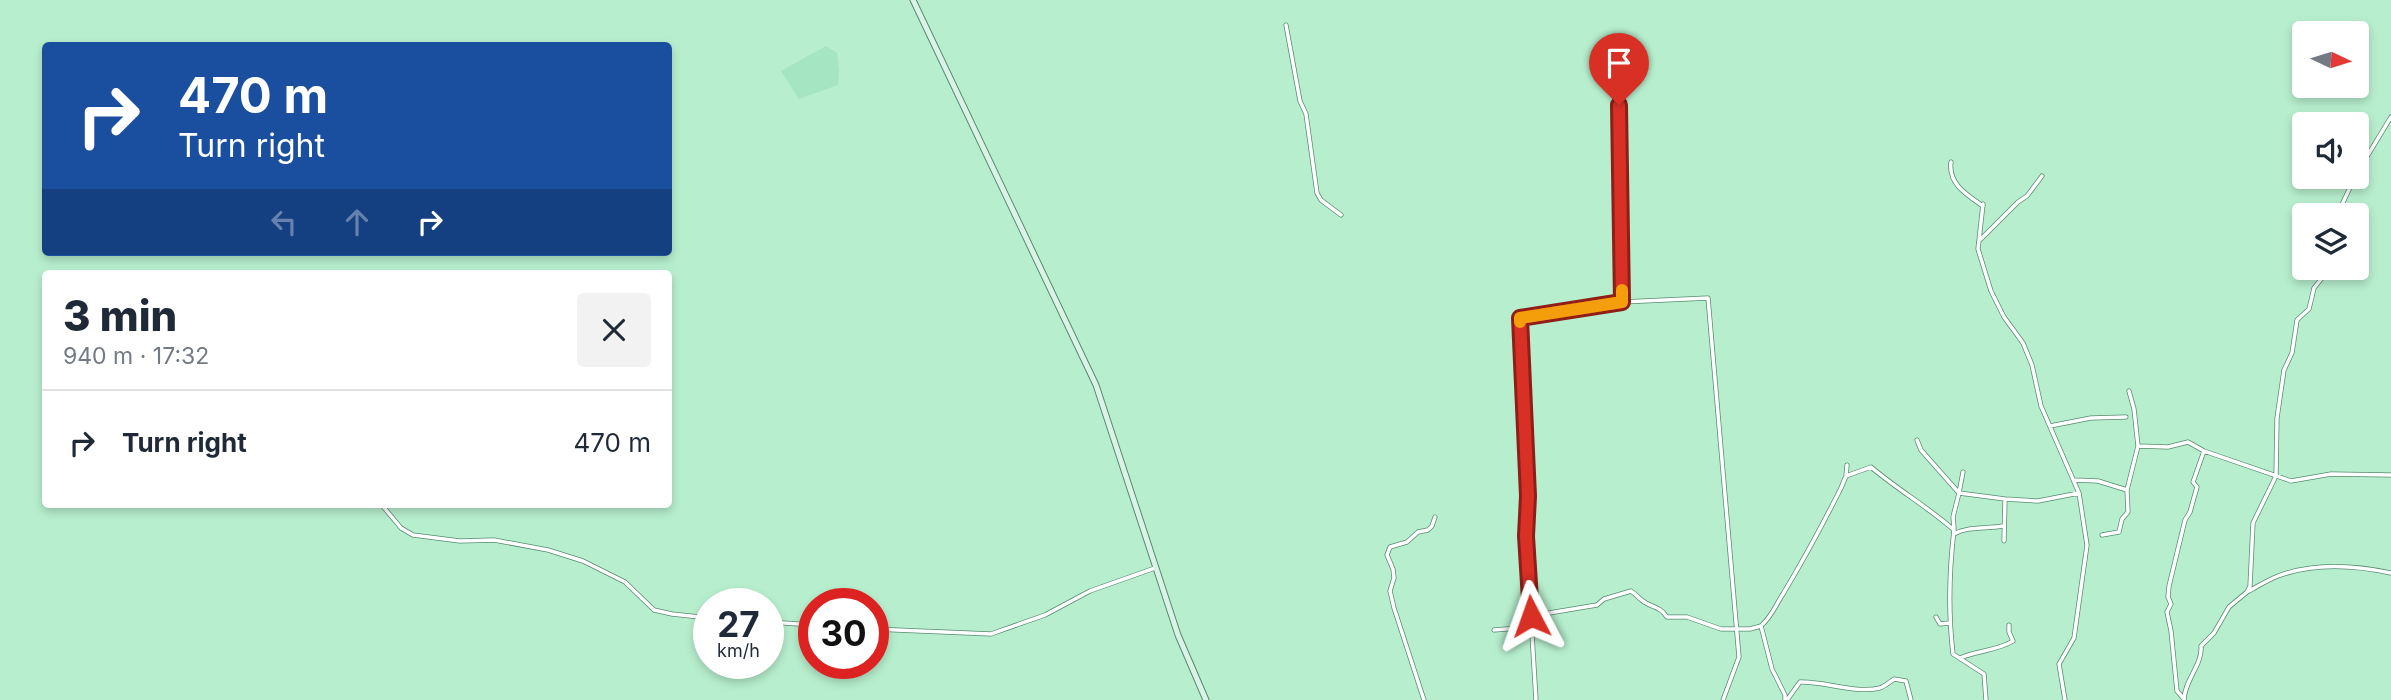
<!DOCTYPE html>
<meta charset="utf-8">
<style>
body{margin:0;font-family:Inter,sans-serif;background:#f2f2f3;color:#1f2937;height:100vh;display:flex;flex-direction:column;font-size:26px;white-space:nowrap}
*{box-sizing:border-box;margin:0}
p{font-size:23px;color:#747a83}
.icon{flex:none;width:38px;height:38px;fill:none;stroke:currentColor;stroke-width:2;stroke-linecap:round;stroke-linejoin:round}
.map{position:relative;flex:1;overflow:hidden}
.details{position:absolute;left:42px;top:270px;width:630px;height:238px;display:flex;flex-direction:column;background:#fff;border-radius:7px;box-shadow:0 4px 10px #0003}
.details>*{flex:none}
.top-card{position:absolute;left:42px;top:42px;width:630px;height:214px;border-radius:7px;box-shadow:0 4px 10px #0003;background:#1a4fa0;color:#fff;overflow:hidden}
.needle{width:46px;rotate:94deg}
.tools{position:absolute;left:2292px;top:21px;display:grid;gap:14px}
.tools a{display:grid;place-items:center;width:77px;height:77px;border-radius:7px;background:#fff;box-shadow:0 4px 10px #0003;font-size:35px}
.speed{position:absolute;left:693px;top:588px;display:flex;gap:14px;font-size:35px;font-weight:700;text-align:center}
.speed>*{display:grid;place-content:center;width:91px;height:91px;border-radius:50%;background:#fff;box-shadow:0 4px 10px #0003;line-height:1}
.speed small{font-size:18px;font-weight:400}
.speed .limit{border:10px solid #d22;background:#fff;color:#111}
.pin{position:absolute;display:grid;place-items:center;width:60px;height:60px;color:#fff;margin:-72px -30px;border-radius:50% 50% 50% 0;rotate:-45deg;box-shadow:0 0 7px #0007}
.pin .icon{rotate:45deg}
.me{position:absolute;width:77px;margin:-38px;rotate:356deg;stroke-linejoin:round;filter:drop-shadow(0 0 5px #0008)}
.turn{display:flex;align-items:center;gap:24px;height:147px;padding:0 21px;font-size:32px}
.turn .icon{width:91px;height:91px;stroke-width:2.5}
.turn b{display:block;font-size:49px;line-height:60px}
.lanes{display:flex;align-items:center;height:66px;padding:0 21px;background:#0003;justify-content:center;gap:35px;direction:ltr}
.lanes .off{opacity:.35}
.round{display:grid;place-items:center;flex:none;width:74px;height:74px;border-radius:7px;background:#f2f2f3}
.head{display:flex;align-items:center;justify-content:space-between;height:119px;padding:0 21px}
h1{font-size:42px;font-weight:800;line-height:52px}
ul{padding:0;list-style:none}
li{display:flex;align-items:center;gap:21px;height:105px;padding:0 21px;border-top:2px solid #e0e1e3}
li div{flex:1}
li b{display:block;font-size:26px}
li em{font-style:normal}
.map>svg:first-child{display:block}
.built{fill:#a6e5c1}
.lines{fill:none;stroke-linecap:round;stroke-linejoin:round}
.minor-casing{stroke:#568b6e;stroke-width:5}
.secondary-casing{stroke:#568b6e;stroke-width:7}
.minor{stroke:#fff;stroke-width:3.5}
.secondary{stroke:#dbf3e6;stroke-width:5}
.route-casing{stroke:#8d1f18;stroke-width:18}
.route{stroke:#d93025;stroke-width:12}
.slow{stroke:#f59e0b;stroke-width:12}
</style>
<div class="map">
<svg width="2391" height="700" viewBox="0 0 2391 700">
<rect width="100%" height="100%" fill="#b7efce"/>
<path class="built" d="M 826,46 L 837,53 L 839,70 L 838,85 L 799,99 L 781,71 Z"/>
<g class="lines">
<defs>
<path id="minor" d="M 1286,25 L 1300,101 L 1306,114 L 1317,193 L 1321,200 L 1341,215
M 1618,60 L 1622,302 L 1708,298 L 1739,657 L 1723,700
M 1951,162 C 1948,184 1967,195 1983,206
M 2357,173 L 2391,117
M 1983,204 L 1978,249 L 1991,291 L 2004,317 L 2023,343 L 2032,365 L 2041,406 L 2079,493 L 2087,545 L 2074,638 L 2059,664 L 2065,700
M 2337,215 L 2355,177
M 1981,239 L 2018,202 L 2027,196 L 2042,176
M 2129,391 L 2134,409 L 2138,446
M 2050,426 L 2091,418 L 2126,417
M 1917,440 L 1921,450 L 1959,493 L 1963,472
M 1846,476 L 1871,467 C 1898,490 1928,507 1954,530 C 1949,572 1948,612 1953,654 L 1984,674 L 1986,700
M 2074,480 L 2098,481 L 2127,490 L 2138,446 L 2168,447 L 2188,442 L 2204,451 L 2291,481 L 2331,474 L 2391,475
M 2005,499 L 2038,501 L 2079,493
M 381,504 L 401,528 L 413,535 L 460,541 L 494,540 L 548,550 L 583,561 L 625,582 L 654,610 L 672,614 L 709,618
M 1954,528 L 1953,517 L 1959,493 L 2005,499 L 2004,541
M 1954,534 C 1968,526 1986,529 2003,526
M 2102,535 L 2119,532 L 2122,519 L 2128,512 L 2127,490
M 2249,591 C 2258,586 2268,580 2278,576 C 2315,562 2354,565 2391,573
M 1531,616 L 1597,605 L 1604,599 L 1631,591 C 1637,595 1640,600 1646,603 C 1655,608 1660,607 1667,617 L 1687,617 L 1721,629 L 1750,629 L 1761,626
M 1936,617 L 1940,624 L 1949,623
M 768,622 L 814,625
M 873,629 L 991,634 L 1045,615 L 1090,591 L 1155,568
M 1494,630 L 1532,627
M 1960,658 C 1977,651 1999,650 2013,641 L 2009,632 L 2009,625
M 2184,699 L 2177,691 L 2171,631 L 2167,612 L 2171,604 L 2168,597 L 2169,586 L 2185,520 L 2190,512 L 2197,487 L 2193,482 L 2204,451
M 1424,700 L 1394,608 L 1390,591 L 1394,578 L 1393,569 L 1387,555 L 1390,547 L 1407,542 L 1418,532 L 1428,530 L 1432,526 L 1435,517
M 1536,700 L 1526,536 L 1528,496 L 1520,318 L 1622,302
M 1785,700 L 1785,695 L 1772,669 L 1761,626 C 1773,615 1775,606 1783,594 C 1804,559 1823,524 1841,488 L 1846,476 L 1847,465
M 1787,700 L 1800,682 C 1825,681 1854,694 1880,688 C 1885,686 1890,682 1894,679 L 1906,681 L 1911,700
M 2184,700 C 2184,681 2203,664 2201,646 L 2214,633 L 2229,607 L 2247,592 L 2250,586 L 2253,523 L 2276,476 L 2277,418 L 2284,370 L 2292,353 L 2297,320 L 2309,309 L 2314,288 L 2322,278 L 2325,268"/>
<path id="secondary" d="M 913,0 L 1096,385 L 1178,635 L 1206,700"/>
</defs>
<use href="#minor" class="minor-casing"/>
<use href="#secondary" class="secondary-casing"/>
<use href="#minor" class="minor"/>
<use href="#secondary" class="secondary"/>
</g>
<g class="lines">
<defs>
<path id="route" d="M 1531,616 L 1526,536 L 1528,496 L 1520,318 L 1622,302 L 1619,105"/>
</defs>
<use href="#route" class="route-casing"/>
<use href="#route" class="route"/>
<path class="slow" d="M 1520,322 L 1520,318 L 1622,302 L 1622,290"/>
</g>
</svg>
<div class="tools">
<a><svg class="needle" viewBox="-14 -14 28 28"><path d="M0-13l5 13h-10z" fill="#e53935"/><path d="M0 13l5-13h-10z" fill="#747a83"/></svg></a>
<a><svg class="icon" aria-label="sound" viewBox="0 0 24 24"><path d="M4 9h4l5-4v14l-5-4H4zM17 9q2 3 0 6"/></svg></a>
<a><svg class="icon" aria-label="layers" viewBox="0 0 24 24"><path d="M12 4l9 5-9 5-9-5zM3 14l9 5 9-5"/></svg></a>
</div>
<div class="speed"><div>27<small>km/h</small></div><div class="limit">30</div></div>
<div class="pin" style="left:1619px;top:105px;background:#d93025"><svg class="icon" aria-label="arrive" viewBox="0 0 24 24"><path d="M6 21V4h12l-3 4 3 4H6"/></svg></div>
<svg class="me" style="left:1531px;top:616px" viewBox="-20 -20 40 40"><path d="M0-17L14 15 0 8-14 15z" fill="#d93025" stroke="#fff" stroke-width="4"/></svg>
<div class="top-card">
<div class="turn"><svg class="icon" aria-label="right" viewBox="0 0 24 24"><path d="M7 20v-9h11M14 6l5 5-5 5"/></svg><div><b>470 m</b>Turn right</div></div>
<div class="lanes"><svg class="icon off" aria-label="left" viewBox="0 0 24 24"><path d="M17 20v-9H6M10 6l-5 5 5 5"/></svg><svg class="icon off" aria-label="ahead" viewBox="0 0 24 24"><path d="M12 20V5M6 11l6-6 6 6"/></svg><svg class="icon" aria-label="right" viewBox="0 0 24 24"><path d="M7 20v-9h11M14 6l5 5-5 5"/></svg></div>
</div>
<section class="details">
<div class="head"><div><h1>3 min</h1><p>940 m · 17:32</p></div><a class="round"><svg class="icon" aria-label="close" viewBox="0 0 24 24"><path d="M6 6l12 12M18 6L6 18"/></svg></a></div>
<ul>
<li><svg class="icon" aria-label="right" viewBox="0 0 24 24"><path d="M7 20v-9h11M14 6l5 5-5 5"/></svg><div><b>Turn right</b></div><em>470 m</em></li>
</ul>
</section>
</div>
